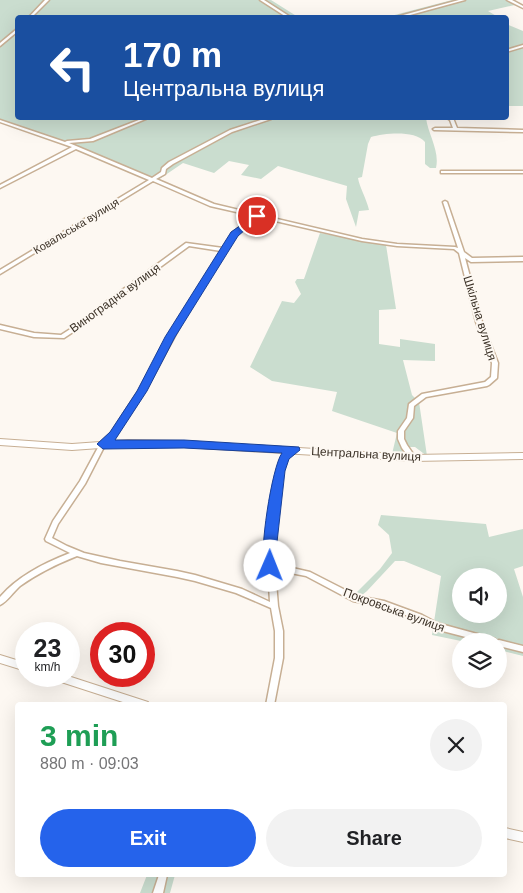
<!DOCTYPE html>
<meta charset="utf-8">
<style>
body{margin:0;font-family:Helvetica,sans-serif;background:#f2f2f2;color:#202124;height:100vh;display:flex;flex-direction:column;font-size:19px;white-space:nowrap}
*{box-sizing:border-box;margin:0}
p{font-size:16px;color:#757577}
.icon{flex:none;width:28px;height:28px;fill:none;stroke:currentColor;stroke-width:2;stroke-linecap:round;stroke-linejoin:round}
.map{position:relative;flex:1;overflow:hidden}
.side{position:absolute;left:15px;top:702px;width:492px;height:175px;display:flex;flex-direction:column;background:#fff;border-radius:5px;box-shadow:0 5px 20px #0002}
.side>*{flex:none}
.hud{position:absolute;left:15px;top:15px;width:494px;height:105px;border-radius:5px;box-shadow:0 5px 20px #0002;background:#1a4fa0;color:#fff;overflow:hidden}
.buttons{position:absolute;left:452px;top:568px;display:grid;gap:10px}
.buttons a{display:grid;place-items:center;width:55px;height:55px;border-radius:50%;background:#fff;box-shadow:0 5px 20px #0002;font-size:25px}
.speed{position:absolute;left:15px;top:622px;display:flex;gap:10px;font-size:25px;font-weight:700;text-align:center}
.speed>*{display:grid;place-content:center;width:65px;height:65px;border-radius:50%;background:#fff;box-shadow:0 5px 20px #0002;line-height:1}
.speed small{font-size:12px;font-weight:400}
.speed .limit{border:8px solid #d22;background:#fff;color:#111}
.pin{position:absolute;display:grid;place-items:center;width:42px;height:42px;color:#fff;margin:-21px;border:2px solid #fff;border-radius:50%;box-shadow:0 1px 5px #0007}
.me{position:absolute;width:55px;margin:-28px;rotate:1deg;stroke-linejoin:round;filter:drop-shadow(0 0 4px #0008)}
.turn{display:flex;align-items:center;gap:18px;height:105px;padding:0 25px;font-size:22px}
.turn .icon{width:65px;height:65px;stroke-width:2.5}
.turn b{display:block;font-size:35px;line-height:42px}
.round{display:grid;place-items:center;flex:none;width:52px;height:52px;border-radius:26px;background:#f2f2f2}
.overview{display:flex;align-items:center;justify-content:space-between;height:85px;padding:0 25px}
h1{font-size:30px;font-weight:800;line-height:38px;color:#1e9e55}
.button{display:flex;gap:10px;margin-top:auto;padding:10px 25px}
.button a{flex:1;height:58px;border-radius:30px;background:#2563eb;color:#fff;font-size:20px;font-weight:800;line-height:58px;text-align:center}
.button a+a{background:#f2f2f2;color:#202124}
.map>svg:first-child{display:block}
.green{fill:#caddcf;fill-rule:evenodd}
.lines{fill:none;stroke-linecap:round;stroke-linejoin:round}
.minor-casing{stroke:#c7af94;stroke-width:3}
.tertiary-casing{stroke:#c7af94;stroke-width:2}
.minor{fill:#fff;fill-rule:evenodd}
.tertiary{fill:#fff;fill-rule:evenodd}
.route{fill:#2563eb;stroke:#184099}
.labels{text-anchor:middle;dominant-baseline:central;stroke-width:4;stroke-linejoin:round;paint-order:stroke}
.far-street-label{font-size:11px;fill:#3c3227;stroke:#fdf8f2}
.street-label{font-size:12px;fill:#3c3227;stroke:#fdf8f2}
</style>
<div class="map">
<svg width="523" height="893" viewBox="0 0 523 893">
<rect width="100%" height="100%" fill="#fdf8f2"/>
<path class="green" d="M 0,0 L 271,0 L 298,17 L 18,18 L 18,118 L 426,118 C 428,134 440,151 436,168 L 430,168 L 425,164 L 425,142 C 415,130 385,133 371,137 L 368,144 L 362,177 L 358,178 C 359,186 367,200 369,210 L 359,211 L 356,227 L 346,199 L 347,186 L 278,166 L 261,179 L 241,175 L 249,165 L 229,161 L 214,173 L 183,163 L 158,180 L 77,146 L 0,119 Z
M 452,0 L 506,0 L 515,5 L 488,11 L 498,17 L 383,18 Z
M 506,24 L 523,31 L 523,106 L 506,106 Z
M 320,233 L 386,245 L 396,309 L 379,310 L 379,344 L 400,347 L 400,339 L 435,344 L 435,361 L 403,360 L 412,395 L 419,402 L 427,456 L 415,447 L 408,447 L 402,453 L 392,454 L 397,433 L 332,411 L 337,392 L 272,381 L 250,367 L 282,301 L 294,303 L 301,294 L 295,282 L 297,279 L 304,279 Z
M 381,515 L 486,524 L 489,537 L 523,529 L 523,566 L 514,569 L 523,597 L 523,656 L 499,650 L 499,641 L 461,641 L 432,635 L 441,576 L 404,561 L 395,561 L 367,591 L 356,600 L 301,575 L 274,569 L 274,562 L 350,593 L 356,593 L 380,569 L 392,553 L 389,535 L 378,525 ZM 461,576 L 499,576 L 499,614 L 461,614 Z
M 147,875 L 175,875 L 170,893 L 140,893 Z"/>
<g class="lines">
<defs>
<path id="minor" d="M 45,0 L 49,0 L 31,18 L 28,18 Z
M 260,0 L 264,0 L 292,18 L 288,18 Z
M 459,0 L 465,0 L 399,18 L 392,18 Z
M 507,0 L 512,0 L 523,6 L 523,8 Z
M 18,28 L 18,31 L 0,46 L 0,43 Z
M 523,45 L 523,47 L 506,52 L 506,50 Z
M 144,118 L 148,118 L 93,141 L 69,143 L 152,178 L 161,172 L 162,168 L 169,162 L 230,130 L 267,118 L 272,118 L 271,119 L 232,132 L 173,164 L 166,169 L 165,174 L 156,179 L 214,204 L 362,239 L 397,244 L 455,247 L 458,248 L 443,202 L 445,201 L 447,202 L 464,252 L 472,258 L 523,257 L 523,261 L 471,262 L 465,258 L 482,322 L 498,363 L 497,378 L 489,385 L 487,386 L 426,397 L 414,406 L 413,418 L 404,431 L 404,439 L 407,445 L 416,458 L 413,460 L 411,460 L 402,448 L 398,439 L 398,431 L 407,418 L 409,404 L 422,394 L 485,382 L 491,377 L 492,363 L 476,322 L 459,253 L 454,249 L 397,246 L 362,241 L 258,217 L 236,235 L 183,321 L 145,391 L 115,437 L 105,445 L 85,484 L 58,524 L 52,538 L 67,546 L 84,553 L 120,561 L 177,571 L 195,575 L 242,589 L 270,602 L 268,568 L 266,566 L 268,564 L 267,544 L 277,471 L 282,456 L 291,448 L 293,448 L 296,450 L 287,459 L 283,471 L 273,544 L 275,564 L 310,572 L 357,596 L 384,601 L 422,615 L 437,623 L 492,638 L 495,639 L 496,641 L 481,641 L 435,629 L 416,619 L 384,607 L 353,601 L 306,576 L 275,570 L 278,606 L 283,631 L 283,658 L 274,705 L 266,705 L 275,658 L 275,631 L 271,608 L 236,593 L 195,581 L 177,577 L 101,563 L 77,556 C 57,564 38,573 20,586 C 13,592 8,601 0,605 L 0,597 C 18,576 44,563 70,553 L 46,541 L 45,539 L 53,521 L 80,481 L 101,442 L 111,433 L 139,390 L 177,321 L 221,251 L 189,246 L 103,309 L 79,328 L 64,338 L 34,337 L 0,329 L 0,325 L 34,333 L 61,335 L 75,326 L 99,307 L 186,243 L 223,248 L 232,233 L 254,216 L 210,206 L 153,181 L 0,274 L 0,270 L 149,180 L 76,149 L 0,188 L 0,185 L 72,147 L 0,122 L 0,120 L 65,142 L 67,141 L 90,139 Z
M 447,118 L 453,118 L 457,128 L 523,130 L 523,132 L 434,130 L 433,129 L 435,128 L 453,128 L 450,120 Z
M 441,171 L 523,171 L 523,173 L 441,173 Z
M 499,640 L 523,646 L 523,652 L 499,646 L 499,641 L 496,641 Z
M 159,875 L 167,875 L 163,893 L 153,893 Z"/>
<path id="tertiary" d="M 0,439 L 72,444 L 128,440 L 184,441 L 413,455 L 523,453 L 523,459 L 413,461 L 184,447 L 128,446 L 72,450 L 0,445 Z
M 0,655 L 26,663 L 26,671 L 0,663 Z
M 50,676 L 68,676 L 145,701 L 148,702 L 150,705 L 132,705 L 55,680 L 52,679 Z
M 505,828 L 523,832 L 523,842 L 505,838 Z"/>
</defs>
<use href="#minor" class="minor-casing"/>
<use href="#tertiary" class="tertiary-casing"/>
<use href="#minor" class="minor"/>
<use href="#tertiary" class="tertiary"/>
</g>
<path class="route" d="M 257,214 L 261,216 L 238,236 L 175,337 L 147,391 L 115,440 L 184,440 L 299,447 L 300,450 L 289,459 L 285,471 L 274,569 L 265,569 C 258,556 272,466 282,453 L 184,448 L 103,449 L 97,444 L 110,432 L 137,391 L 165,337 L 231,232 Z"/>
<g class="labels">
<g class="far-street-label">
<text transform="translate(76 226) rotate(-31)">Ковальська вулиця</text>
</g>
<g class="street-label">
<text transform="translate(115 298) rotate(-36)">Виноградна вулиця</text>
<text transform="translate(480 318) rotate(73)">Шкільна вулиця</text>
<text transform="translate(366 454) rotate(3)">Центральна вулиця</text>
<text transform="translate(394 610) rotate(20)">Покровська вулиця</text>
</g>
</g>
</svg>
<div class="buttons">
<a><svg class="icon" aria-label="sound" viewBox="0 0 24 24"><path d="M4 9h4l5-4v14l-5-4H4zM17 9q2 3 0 6"/></svg></a>
<a><svg class="icon" aria-label="layers" viewBox="0 0 24 24"><path d="M12 4l9 5-9 5-9-5zM3 14l9 5 9-5"/></svg></a>
</div>
<div class="speed"><div>23<small>km/h</small></div><div class="limit">30</div></div>
<div class="pin" style="left:257px;top:216px;background:#d93025"><svg class="icon" aria-label="arrive" viewBox="0 0 24 24"><path d="M6 21V4h12l-3 4 3 4H6"/></svg></div>
<svg class="me" style="left:270px;top:566px" viewBox="-20 -20 40 40"><circle r="19" fill="#fff"/><path d="M0-13L10 11 0 6-10 11z" fill="#2563eb"/></svg>
<div class="hud">
<div class="turn"><svg class="icon" aria-label="left" viewBox="0 0 24 24"><path d="M17 20v-9H6M10 6l-5 5 5 5"/></svg><div><b>170 m</b>Центральна вулиця</div></div>
</div>
<section class="side">
<div class="overview"><div><h1>3 min</h1><p>880 m · 09:03</p></div><a class="round"><svg class="icon" aria-label="close" viewBox="0 0 24 24"><path d="M6 6l12 12M18 6L6 18"/></svg></a></div>
<div class="button"><a>Exit</a><a>Share</a></div>
</section>
</div>
